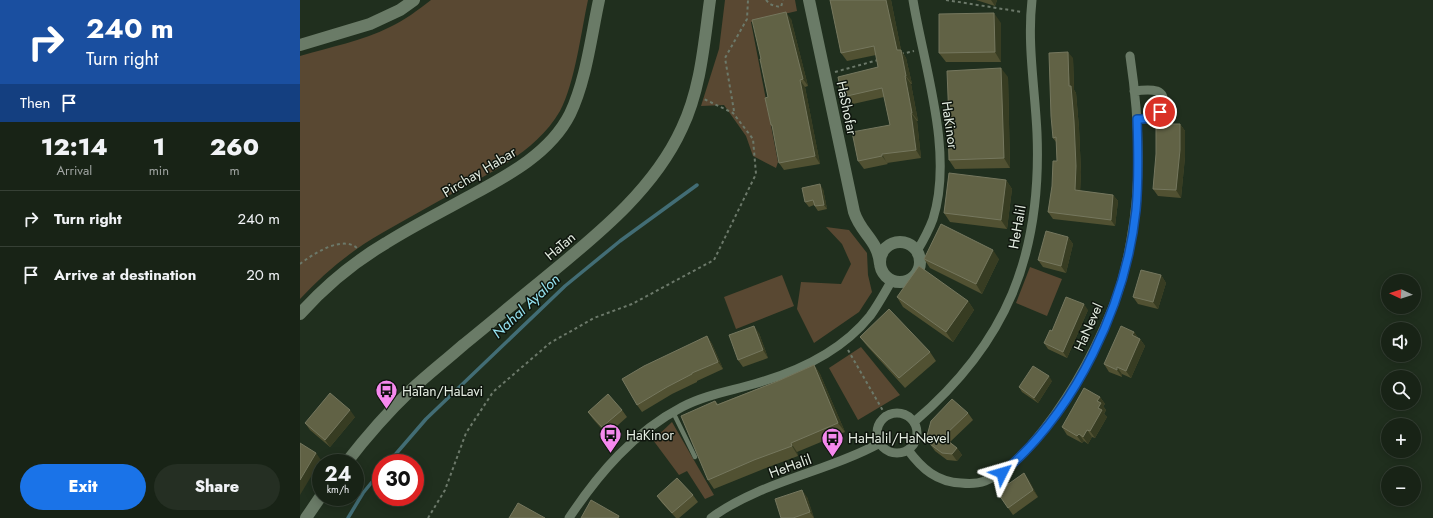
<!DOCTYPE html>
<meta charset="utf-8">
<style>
body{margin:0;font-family:Jost,sans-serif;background:#252f23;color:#f1f3f6;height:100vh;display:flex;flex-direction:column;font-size:15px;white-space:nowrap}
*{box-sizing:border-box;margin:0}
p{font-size:13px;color:#9fa4a1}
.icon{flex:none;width:22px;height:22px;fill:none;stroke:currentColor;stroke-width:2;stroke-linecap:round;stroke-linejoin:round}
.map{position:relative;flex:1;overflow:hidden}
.sheet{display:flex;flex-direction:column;background:#182316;width:300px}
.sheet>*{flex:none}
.top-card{background:#1a4fa0;color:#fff;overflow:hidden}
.needle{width:26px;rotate:274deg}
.buttons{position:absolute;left:1081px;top:274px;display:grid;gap:8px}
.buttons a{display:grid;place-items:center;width:40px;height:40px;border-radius:50%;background:#182316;box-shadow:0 2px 10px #0003,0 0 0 1px #364035;font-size:20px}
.speed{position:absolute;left:12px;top:454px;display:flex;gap:8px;font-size:20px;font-weight:700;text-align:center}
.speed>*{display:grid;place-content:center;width:52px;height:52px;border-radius:50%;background:#182316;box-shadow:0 2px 10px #0003,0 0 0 1px #364035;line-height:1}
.speed small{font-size:10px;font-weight:400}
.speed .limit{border:6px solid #d22;background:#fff;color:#111}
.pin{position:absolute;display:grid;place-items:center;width:34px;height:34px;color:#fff;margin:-17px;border:2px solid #fff;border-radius:50%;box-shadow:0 1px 4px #0007}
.me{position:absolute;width:44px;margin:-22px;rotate:50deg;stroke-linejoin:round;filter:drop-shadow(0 0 3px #0008)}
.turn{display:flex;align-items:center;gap:14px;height:84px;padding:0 20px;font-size:18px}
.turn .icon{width:52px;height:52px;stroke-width:2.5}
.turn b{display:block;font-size:28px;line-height:34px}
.then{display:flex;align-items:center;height:38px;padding:0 20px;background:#0003;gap:8px;font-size:15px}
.eta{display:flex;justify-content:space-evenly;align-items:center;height:68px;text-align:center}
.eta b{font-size:24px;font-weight:800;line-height:28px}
.button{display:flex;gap:8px;margin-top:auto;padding:8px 20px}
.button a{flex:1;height:46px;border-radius:24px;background:#1a73e8;color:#fff;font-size:16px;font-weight:800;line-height:46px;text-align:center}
.button a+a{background:#252f23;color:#f1f3f6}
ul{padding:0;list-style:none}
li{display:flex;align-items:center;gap:12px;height:56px;padding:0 20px;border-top:1px solid #364035}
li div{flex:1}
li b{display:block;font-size:15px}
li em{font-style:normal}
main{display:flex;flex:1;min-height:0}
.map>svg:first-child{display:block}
.green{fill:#594832}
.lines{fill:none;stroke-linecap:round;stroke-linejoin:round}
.stream{stroke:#426d75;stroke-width:3.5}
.path{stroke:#6c796a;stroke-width:2;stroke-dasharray:3 3;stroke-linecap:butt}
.service{stroke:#6a7b67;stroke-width:4.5}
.minor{stroke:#6a7b67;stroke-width:9}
.tertiary{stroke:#6a7b67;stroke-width:12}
.wall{fill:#515132}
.shaded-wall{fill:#373c22}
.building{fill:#616245;stroke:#75775e}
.route-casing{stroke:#114b97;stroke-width:10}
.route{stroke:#1a73e8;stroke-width:7}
.labels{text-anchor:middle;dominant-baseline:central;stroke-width:3;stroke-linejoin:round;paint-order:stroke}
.street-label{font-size:14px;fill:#e4ede2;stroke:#0e150d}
.poi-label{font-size:14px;fill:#e4ede2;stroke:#0e150d;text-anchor:start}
.water-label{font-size:15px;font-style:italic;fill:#95e3f1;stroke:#0e150d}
</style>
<main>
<section class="sheet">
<div class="top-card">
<div class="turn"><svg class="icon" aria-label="right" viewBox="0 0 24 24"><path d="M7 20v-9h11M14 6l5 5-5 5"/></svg><div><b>240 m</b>Turn right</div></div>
<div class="then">Then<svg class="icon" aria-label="arrive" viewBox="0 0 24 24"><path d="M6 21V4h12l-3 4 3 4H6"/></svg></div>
</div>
<div class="eta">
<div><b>12:14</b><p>Arrival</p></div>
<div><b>1</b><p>min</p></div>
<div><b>260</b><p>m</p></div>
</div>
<ul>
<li><svg class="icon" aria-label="right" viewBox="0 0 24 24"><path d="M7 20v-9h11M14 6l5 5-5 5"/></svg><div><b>Turn right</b></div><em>240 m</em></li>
<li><svg class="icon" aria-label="arrive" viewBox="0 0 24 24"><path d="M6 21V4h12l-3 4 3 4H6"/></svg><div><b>Arrive at destination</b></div><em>20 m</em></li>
</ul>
<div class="button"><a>Exit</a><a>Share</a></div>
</section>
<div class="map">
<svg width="1133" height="518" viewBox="0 0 1133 518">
<rect width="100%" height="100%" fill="#202f1e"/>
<path class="green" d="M 131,0 L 288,0 C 281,32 275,83 260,111 C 238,149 196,170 159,190 C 133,204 108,218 82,233 C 52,250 24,273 0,299 L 0,56 C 30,47 62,41 90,27 C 105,20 118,10 131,0 Z
M 425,0 L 495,0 L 497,11 L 451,22 L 478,162 L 476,168 L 453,156 L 446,136 L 424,105 L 401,106 L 419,49 Z
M 526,227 L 549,230 L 567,253 L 568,275 L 572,292 L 559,312 L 514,343 L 497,309 L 501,282 L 541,284 L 551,264 L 542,244 Z
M 730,267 L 762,279 L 747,316 L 716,303 Z
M 482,275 L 494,306 L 436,329 L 424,297 Z
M 561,347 L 600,395 L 558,420 L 529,368 Z
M 372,422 L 414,495 L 405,499 L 387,471 L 379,475 L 353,440 Z"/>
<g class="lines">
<path class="stream" d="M 88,463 L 126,419 L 265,286 L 320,241 L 397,185
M 48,518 L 63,493 L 81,471"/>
<path class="path" d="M 466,0 C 470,5 474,6 481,7 L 483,0
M 646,0 L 722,12
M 601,54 L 614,51
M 535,72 L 578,60
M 434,111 L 425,58 L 447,19 L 448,0
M 0,264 C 13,254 43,234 58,249
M 548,350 L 586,416
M 128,518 L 145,490 L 166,433 L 193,392 L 250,343 L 294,318 L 332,304 L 414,260 L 456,174 L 453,139 L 433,113 L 404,99"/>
<path class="service" d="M 373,412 L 395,457"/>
<path class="minor" d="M 613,0 C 624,67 654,152 633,219 C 629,230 623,241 617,251
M 834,91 C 842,90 850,89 857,91 C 868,95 864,112 855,117 C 850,120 843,119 837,119
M577 433a20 20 0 1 1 40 0a20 20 0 1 1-40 0Z
M 614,422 C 707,343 742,255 737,133 C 735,89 727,44 732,0
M 608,450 C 622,469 637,482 661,483 C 670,484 677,484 685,481 C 704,474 719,458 732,444 C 766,404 792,358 812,309 C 821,287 827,263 831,239 C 842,180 839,116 830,56
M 269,518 C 299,473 334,432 382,407 C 405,395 430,391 454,384 C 497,372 541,352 570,316 C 578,305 585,292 592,280
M 411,518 C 459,482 527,472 580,443"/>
<path class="tertiary" d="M 509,0 L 554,212 C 561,234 578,240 580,264
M 0,45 L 70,24 L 100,10 L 114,0
M580 262a20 20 0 1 1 40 0a20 20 0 1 1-40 0Z
M 0,314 C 25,286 54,262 86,243 C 113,226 141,212 168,197 C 205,177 250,154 270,114 C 286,81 291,37 299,0
M 46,463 C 66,437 87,413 111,390 C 127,375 145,361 162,346 C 188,325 214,303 240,282 C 293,238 353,192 382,128 C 401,88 404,43 410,0
M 6,518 L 21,496"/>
</g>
<path class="wall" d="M 530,0 L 591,0 L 601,50 L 606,58 L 612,84 L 611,84 L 618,121 L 617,121 L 621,158 L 587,163 L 588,164 L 564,169 L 558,161 L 590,125 L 584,97 L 553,104 L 550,100 L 547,101 L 541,92 L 578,67 L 576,55 L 547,61 L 541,53 Z
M 676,0 L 697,0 L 695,6 Z
M 491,19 L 508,86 L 505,87 L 520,164 L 484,170 L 479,163 L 472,127 L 471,125 L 468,97 L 461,59 Z
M 701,23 L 701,62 L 646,62 L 639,53 Z
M 773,58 L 774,90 L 776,93 L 779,128 L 781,172 L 780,191 L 813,195 L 818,201 L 815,226 L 753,219 L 748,212 L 757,161 L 756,142 L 753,138 Z
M 708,77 L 710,168 L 655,169 L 649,160 L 649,121 Z
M 880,124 L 885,131 L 885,157 L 881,198 L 858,196 L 853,189 Z
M 706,180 L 712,189 L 707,229 L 650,222 L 644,213 Z
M 523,189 L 527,209 L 518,211 L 514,205 L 509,207 L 505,202 Z
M 768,237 L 773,244 L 766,273 L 743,267 L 738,260 Z
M 624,259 L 699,259 L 682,294 L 630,268 Z
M 861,275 L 866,283 L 858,309 L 838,304 L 833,297 Z
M 597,297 L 668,301 L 674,310 L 653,342 L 603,307 Z
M 788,310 L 767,358 L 748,349 L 744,343 L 752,331 Z
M 834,332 L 838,338 L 840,339 L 845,346 L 831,378 L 822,374 L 822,377 L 809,372 L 804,364 Z
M 459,333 L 468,358 L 443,367 L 438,360 Z
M 407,336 L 412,344 L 423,369 L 397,381 L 397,382 L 372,394 L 342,412 L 337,405 Z
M 560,337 L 630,352 L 636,361 L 605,388 L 567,346 Z
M 514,365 L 520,374 L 545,432 L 497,452 L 498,456 L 461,470 L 414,489 L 408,480 L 415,401 L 418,404 L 478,381 Z
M 752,381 L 738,403 L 722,392 L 719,387 Z
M 800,397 L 805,404 L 803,406 L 806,410 L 804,414 L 807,417 L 795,438 L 792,437 L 788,444 L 784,441 L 782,443 L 767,435 L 762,427 Z
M 322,410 L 327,417 L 307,435 L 293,419 L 288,412 Z
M 668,413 L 673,420 L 650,442 L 657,448 L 662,455 L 657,461 L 647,460 L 635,451 L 630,444 Z
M 55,417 L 30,447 L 10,430 L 5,423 Z
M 724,473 L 738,497 L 713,515 L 697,492 Z
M 393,495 L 398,502 L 379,518 L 376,518 L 362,503 L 357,496 Z
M 507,497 L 514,518 L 481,518 Z"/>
<path class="shaded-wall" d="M 586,0 L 591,0 L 601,50 L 606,58 L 612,84 L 606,76 L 597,50 Z
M 691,0 L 697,0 L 695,6 Z
M 486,12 L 491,19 L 508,86 L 503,79 Z
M 694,13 L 701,23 L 701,62 L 695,52 Z
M 768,52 L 773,58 L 774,90 L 776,93 L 779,128 L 781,172 L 780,197 L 775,190 Z
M 701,68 L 708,77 L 710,168 L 704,158 Z
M 605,76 L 611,84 L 618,121 L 612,113 Z
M 500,80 L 505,87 L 520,164 L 515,156 Z
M 611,113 L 617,121 L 621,158 L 616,150 Z
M 880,124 L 885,131 L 885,157 L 881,198 L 876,190 Z
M 582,154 L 587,163 L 588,164 L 582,156 Z
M 706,180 L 712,189 L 707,229 L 701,220 Z
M 520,184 L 523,189 L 527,209 L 524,205 Z
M 813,195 L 818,201 L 815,226 L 811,220 Z
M 768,237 L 773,244 L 766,273 L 761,266 Z
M 693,250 L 699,259 L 682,294 L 676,284 Z
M 861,275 L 866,283 L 858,309 L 853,302 Z
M 668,301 L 674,310 L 653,342 L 646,332 Z
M 784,304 L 788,310 L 767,358 L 763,352 Z
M 454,326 L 459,333 L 468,358 L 463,350 Z
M 834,332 L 839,339 L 832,335 Z
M 407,336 L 412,344 L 423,369 L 418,362 Z
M 840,339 L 845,346 L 831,378 L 826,371 Z
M 514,365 L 520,374 L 545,432 L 538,423 Z
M 817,367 L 822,374 L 822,377 L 817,370 Z
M 749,376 L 752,381 L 738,403 L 734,398 Z
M 800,397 L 805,404 L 803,406 L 806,410 L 804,414 L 807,417 L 795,438 L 790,431 L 798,408 L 797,401 Z
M 50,410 L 55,417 L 30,447 L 25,440 Z
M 787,430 L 792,437 L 788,444 L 783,437 Z
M 779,434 L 784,441 L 782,443 L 777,436 Z
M 491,443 L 497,452 L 498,456 L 492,446 Z
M 657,448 L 662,455 L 657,461 L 652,454 Z
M 16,453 L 21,460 L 0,495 L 0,480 Z
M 724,473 L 729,480 L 738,497 L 733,490 Z
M 502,490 L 507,497 L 514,518 L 510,512 Z"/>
<path class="building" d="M 530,0 L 586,0 L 597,50 L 601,50 L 606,76 L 605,76 L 612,113 L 611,113 L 616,150 L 582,154 L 582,156 L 558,161 L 552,132 L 590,125 L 582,88 L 547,96 L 546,91 L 541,92 L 538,77 L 578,67 L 574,46 L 541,53 Z
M 486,12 L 503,79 L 500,80 L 515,156 L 479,163 L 472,125 L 471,125 L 465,98 L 468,97 L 460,59 L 461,59 L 452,20 Z
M 694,13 L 695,52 L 639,53 L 639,14 Z
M 768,52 L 769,86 L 771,86 L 774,121 L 776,166 L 775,190 L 813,195 L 811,220 L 748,212 L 752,186 L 753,161 L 757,161 L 756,137 L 753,138 L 751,116 L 749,53 Z
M 701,68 L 704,158 L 649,160 L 648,121 L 649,121 L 647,71 Z
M 856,124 L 880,124 L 880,150 L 876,190 L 853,189 L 856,154 Z
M 649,173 L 706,180 L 701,220 L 644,213 Z
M 520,184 L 524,205 L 515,206 L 513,200 L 505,202 L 502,188 Z
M 641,224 L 693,250 L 676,284 L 624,259 Z
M 746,231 L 768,237 L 761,266 L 738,260 Z
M 619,266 L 668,301 L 646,332 L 597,297 Z
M 841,270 L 861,275 L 853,302 L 833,297 Z
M 766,297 L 784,304 L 763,352 L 744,343 L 750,330 L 752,331 Z
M 589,309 L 630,352 L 599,378 L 560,337 Z
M 454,326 L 463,350 L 438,360 L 429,335 Z
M 821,326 L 834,332 L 832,335 L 840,339 L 826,371 L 817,367 L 817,370 L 804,364 Z
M 407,336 L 418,362 L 392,373 L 392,374 L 367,387 L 337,405 L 322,379 L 344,366 Z
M 514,365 L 538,423 L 491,443 L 492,446 L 454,460 L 408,480 L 381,416 L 415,401 L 417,405 L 478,381 Z
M 733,366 L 749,376 L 734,398 L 719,387 Z
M 784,388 L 800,397 L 797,401 L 801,403 L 798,408 L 802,410 L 790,431 L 787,430 L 783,437 L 779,434 L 777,436 L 762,427 Z
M 30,393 L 50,410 L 25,440 L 5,423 Z
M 308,394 L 322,410 L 302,427 L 288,412 Z
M 652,399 L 668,413 L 643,437 L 657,448 L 652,454 L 642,453 L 630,444 L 627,436 L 631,421 Z
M 0,443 L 16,453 L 0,480 Z
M 724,473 L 733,490 L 708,508 L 697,492 Z
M 377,478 L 393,495 L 372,513 L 357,496 Z
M 502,490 L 510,512 L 493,518 L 481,518 L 475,499 Z
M 291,500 L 319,516 L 318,518 L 281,518 Z
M 218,503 L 245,518 L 209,518 Z"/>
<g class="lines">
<defs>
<path id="route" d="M 702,473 C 775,412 826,305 836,210 C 839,180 838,149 837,119 C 846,119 853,119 860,112"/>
</defs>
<use href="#route" class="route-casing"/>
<use href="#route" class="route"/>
</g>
<defs>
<symbol id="bus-pin" viewBox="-11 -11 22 30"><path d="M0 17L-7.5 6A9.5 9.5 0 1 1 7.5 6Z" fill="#f689ee" stroke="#0e150d"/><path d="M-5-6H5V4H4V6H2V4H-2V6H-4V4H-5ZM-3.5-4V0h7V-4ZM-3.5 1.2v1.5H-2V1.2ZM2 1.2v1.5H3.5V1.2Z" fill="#111"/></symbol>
</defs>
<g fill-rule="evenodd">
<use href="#bus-pin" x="74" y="378" width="25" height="34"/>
<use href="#bus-pin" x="298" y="422" width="25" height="34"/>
<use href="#bus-pin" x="520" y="426" width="25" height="34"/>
</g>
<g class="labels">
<g class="street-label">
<text transform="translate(547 108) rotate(78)">HaShofar</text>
<text transform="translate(650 125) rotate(82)">HaKinor</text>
<text transform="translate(179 172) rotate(-31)">Pirchay Habar</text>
<text transform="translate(717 227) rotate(-80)">HeHalil</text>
<text transform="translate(260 246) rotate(-40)">HaTan</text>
<text transform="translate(788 327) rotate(-66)">HaNevel</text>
<text transform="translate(490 466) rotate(-20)">HeHalil</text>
</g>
<g class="poi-label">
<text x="102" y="391">HaTan/HaLavi</text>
<text x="326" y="435">HaKinor</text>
<text x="548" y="438">HaHalil/HaNevel</text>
</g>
<g class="water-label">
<text transform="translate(226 306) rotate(-43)">Nahal Ayalon</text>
</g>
</g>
</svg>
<div class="buttons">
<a><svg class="needle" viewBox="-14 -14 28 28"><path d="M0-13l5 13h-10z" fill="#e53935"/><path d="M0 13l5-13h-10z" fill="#9fa4a1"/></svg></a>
<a><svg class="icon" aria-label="sound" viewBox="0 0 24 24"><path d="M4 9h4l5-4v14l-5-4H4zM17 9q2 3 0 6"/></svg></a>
<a><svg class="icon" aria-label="search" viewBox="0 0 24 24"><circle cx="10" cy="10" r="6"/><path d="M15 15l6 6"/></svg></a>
<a>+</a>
<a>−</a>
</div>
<div class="speed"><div>24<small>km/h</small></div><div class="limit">30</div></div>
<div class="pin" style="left:860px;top:112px;background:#d93025"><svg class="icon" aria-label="arrive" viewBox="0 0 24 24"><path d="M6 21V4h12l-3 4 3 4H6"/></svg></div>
<svg class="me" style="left:702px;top:473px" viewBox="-20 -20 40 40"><path d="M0-17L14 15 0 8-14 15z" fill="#1a73e8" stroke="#fff" stroke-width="4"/></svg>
</div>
</main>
